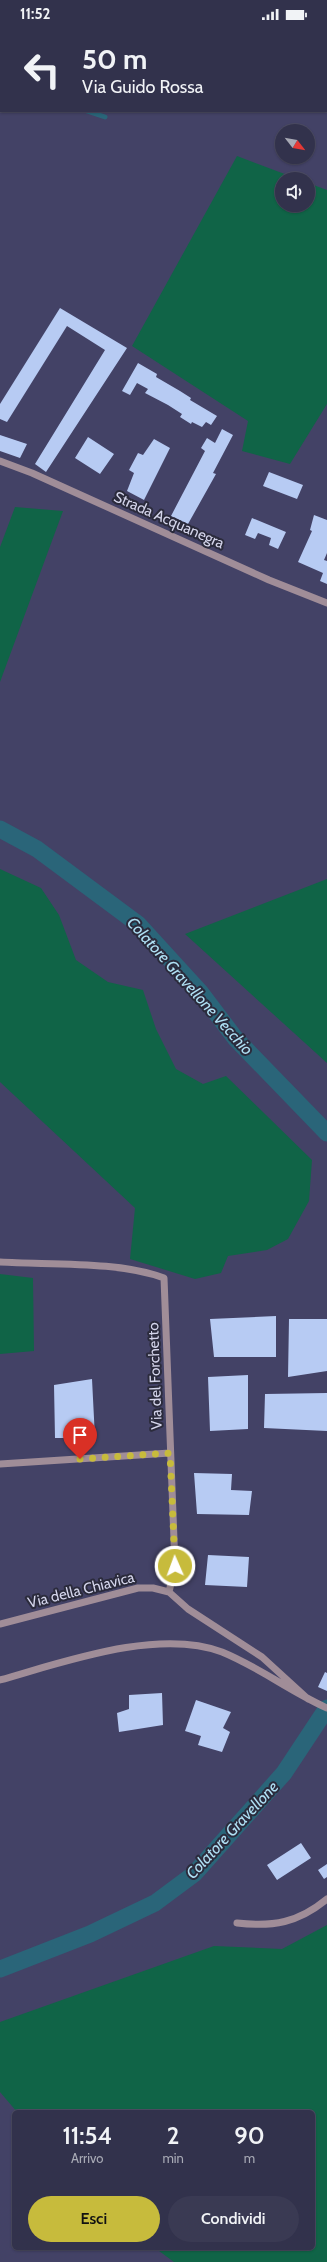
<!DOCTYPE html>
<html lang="it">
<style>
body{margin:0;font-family:Cabin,sans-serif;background:#3a3a53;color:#f1f3f6;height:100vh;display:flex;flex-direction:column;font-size:15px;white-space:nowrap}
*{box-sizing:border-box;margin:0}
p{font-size:13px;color:#a8aab5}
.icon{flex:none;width:22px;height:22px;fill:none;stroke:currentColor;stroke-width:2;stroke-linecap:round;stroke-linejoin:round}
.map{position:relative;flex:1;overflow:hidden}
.panel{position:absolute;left:12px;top:2082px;width:303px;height:140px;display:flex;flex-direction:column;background:#32324c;border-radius:6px;box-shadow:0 1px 3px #0004,0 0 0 1px #4d4d64}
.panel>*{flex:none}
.top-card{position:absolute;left:0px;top:0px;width:327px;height:84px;box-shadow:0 1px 3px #0004,0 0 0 1px #4d4d64;background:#32324c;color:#f1f3f6;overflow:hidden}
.needle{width:26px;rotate:121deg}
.tools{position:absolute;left:275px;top:96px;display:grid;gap:8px}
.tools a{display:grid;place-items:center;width:40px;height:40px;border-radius:50%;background:#32324c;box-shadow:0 1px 3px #0004,0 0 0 1px #4d4d64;font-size:20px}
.pin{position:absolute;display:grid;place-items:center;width:34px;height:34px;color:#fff;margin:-41px -17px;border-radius:50% 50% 50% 0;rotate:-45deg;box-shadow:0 0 4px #0007}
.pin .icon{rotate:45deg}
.me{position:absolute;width:44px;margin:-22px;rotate:358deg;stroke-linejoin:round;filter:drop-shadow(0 0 3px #0008)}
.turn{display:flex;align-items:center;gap:14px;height:84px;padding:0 16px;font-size:18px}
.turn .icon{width:52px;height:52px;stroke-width:2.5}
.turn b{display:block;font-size:28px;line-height:34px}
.eta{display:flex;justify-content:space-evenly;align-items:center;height:68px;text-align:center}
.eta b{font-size:24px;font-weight:600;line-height:28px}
.primary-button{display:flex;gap:8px;margin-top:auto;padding:8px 16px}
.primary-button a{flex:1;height:46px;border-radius:24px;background:#c7bb3c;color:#111;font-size:16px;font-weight:600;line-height:46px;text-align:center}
.primary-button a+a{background:#3a3a53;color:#f1f3f6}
.status{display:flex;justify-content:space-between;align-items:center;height:28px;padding:0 20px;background:#32324c;direction:ltr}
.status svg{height:11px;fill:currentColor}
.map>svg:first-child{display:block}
.green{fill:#106447}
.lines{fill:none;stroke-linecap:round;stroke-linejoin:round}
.stream{stroke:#2a6579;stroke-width:5}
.canal{stroke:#2a6579;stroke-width:17}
.building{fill:#b7cbf3}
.minor{stroke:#a08d98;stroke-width:7}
.route{stroke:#c7bb3c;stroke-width:7;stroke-dasharray:0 12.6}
.labels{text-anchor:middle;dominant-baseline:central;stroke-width:4;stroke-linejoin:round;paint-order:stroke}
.street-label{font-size:15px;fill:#d4d5eb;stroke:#2b2b3c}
.water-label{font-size:16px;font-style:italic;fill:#b0e1f5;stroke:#2b2b3c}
</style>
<div class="status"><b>11:52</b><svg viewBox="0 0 49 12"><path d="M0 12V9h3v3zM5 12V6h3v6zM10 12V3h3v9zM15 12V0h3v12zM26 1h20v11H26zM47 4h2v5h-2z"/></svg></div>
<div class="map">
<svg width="327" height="2234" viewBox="0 0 327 2234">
<rect width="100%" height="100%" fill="#434266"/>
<path class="green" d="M 237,128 L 298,151 L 282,151 L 282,177 L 308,177 L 308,155 L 327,162 L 327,376 L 290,436 L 242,423 L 248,393 L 132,318 Z
M 15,479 L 63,483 L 0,654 L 0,519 Z
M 0,841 L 41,860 L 59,887 L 76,932 L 108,954 L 143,962 L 156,1001 L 176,1041 L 203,1056 L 226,1048 L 312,1132 L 309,1173 L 288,1211 L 267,1222 L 228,1228 L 221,1245 L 195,1251 L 130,1231 L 135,1180 L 0,1054 Z
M 327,851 L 327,1035 L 185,906 Z
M 0,1246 L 33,1250 L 34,1323 L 0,1326 Z
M 327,1897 L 327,2234 L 174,2234 L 155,2220 L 313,2220 L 313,2084 L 17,2084 L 0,2064 L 0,1994 L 214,1918 L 282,1921 Z"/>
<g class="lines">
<path class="stream" d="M 0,57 L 1,57
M 87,83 L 105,89"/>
<path class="canal" d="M 0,801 L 37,821 L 138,896 L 201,965 L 235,1010 L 327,1105
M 0,1941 L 90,1906 L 155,1875 L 194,1846 L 284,1745 L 327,1680"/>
</g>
<path class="building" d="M 60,280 L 127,320 L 46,444 L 35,436 L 105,322 L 67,298 L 7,394 L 0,391 L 0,376 Z
M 138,335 L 157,346 L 156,349 L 180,363 L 191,370 L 190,372 L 217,388 L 211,397 L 206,394 L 202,399 L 192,394 L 191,396 L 180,389 L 182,386 L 168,377 L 145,365 L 148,361 L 137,355 L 130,367 L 122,363 Z
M 222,401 L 233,407 L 213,445 L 216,446 L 188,496 L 171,488 L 205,423 L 201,420 L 207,410 L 215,415 Z
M 0,407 L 27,416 L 20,430 L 0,423 Z
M 88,409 L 114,426 L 100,446 L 75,430 Z
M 154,411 L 170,420 L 144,472 L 127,463 L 134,445 L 129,442 L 138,425 L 143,427 Z
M 269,444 L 303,457 L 297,471 L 263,458 Z
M 314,487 L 327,492 L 327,525 L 324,532 L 327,533 L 327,556 L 320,553 L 323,545 L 298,534 L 312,503 L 310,502 Z
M 252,490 L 286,504 L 278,521 L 269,517 L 271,510 L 258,505 L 255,511 L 245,507 Z
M 276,1288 L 276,1329 L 214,1329 L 210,1291 Z
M 289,1291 L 327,1291 L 327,1343 L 288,1349 Z
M 248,1347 L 248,1401 L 210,1403 L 208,1349 Z
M 92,1351 L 95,1410 L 55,1410 L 54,1357 Z
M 327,1365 L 327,1403 L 264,1400 L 265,1366 Z
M 194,1445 L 232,1446 L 231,1462 L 252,1463 L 249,1487 L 197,1486 Z
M 208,1527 L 249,1529 L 247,1559 L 205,1557 Z
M 325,1644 L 327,1645 L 327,1663 L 318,1659 Z
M 162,1665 L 163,1697 L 119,1704 L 117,1685 L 129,1681 L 129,1667 Z
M 196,1672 L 231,1684 L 223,1700 L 230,1704 L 222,1724 L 198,1717 L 201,1708 L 185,1703 Z
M 301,1815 L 311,1830 L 277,1852 L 267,1837 Z
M 327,1836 L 327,1849 L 324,1851 L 318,1842 Z"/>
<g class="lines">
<path class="minor" d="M 173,1 L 173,0
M 0,433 L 32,445 L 269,552 L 327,575
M 0,1234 C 50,1237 119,1233 164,1250 L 175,1538 L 169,1564
M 0,1436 L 170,1425
M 0,1596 L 138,1560 L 153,1560 L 169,1564 L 188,1581 L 262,1629 L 308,1671
M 0,1652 C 64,1634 158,1600 222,1624 C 259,1639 291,1664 327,1680
M 237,1895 C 273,1899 298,1895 327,1871"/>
</g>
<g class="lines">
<path class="route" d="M 80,1431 L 170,1425 L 175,1538"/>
</g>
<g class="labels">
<g class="street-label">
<text transform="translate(169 492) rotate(24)">Strada Acquanegra</text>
<text transform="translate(155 1348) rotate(-92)">Via del Forchetto</text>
<text transform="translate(81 1562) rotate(-14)">Via della Chiavica</text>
</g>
<g class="water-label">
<text transform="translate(190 958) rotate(48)">Colatore Gravellone Vecchio</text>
<text transform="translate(232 1802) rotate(-47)">Colatore Gravellone</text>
</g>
</g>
</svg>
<div class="tools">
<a><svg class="needle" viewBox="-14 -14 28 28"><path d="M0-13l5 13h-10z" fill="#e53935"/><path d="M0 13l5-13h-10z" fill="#a8aab5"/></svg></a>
<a><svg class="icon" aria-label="sound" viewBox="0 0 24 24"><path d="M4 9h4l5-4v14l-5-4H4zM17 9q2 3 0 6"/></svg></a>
</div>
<div class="pin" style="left:80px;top:1431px;background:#d93025"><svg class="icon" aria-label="arrive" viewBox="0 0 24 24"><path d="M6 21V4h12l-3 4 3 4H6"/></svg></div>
<svg class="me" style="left:175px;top:1538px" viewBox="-20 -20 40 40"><circle r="17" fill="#c7bb3c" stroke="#fff" stroke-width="3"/><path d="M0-11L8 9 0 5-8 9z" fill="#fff"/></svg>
<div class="top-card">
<div class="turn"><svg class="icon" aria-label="left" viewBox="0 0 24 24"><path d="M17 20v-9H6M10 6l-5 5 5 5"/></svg><div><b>50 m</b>Via Guido Rossa</div></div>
</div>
<section class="panel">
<div class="eta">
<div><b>11:54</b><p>Arrivo</p></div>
<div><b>2</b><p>min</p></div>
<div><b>90</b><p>m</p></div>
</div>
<div class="primary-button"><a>Esci</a><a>Condividi</a></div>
</section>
</div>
